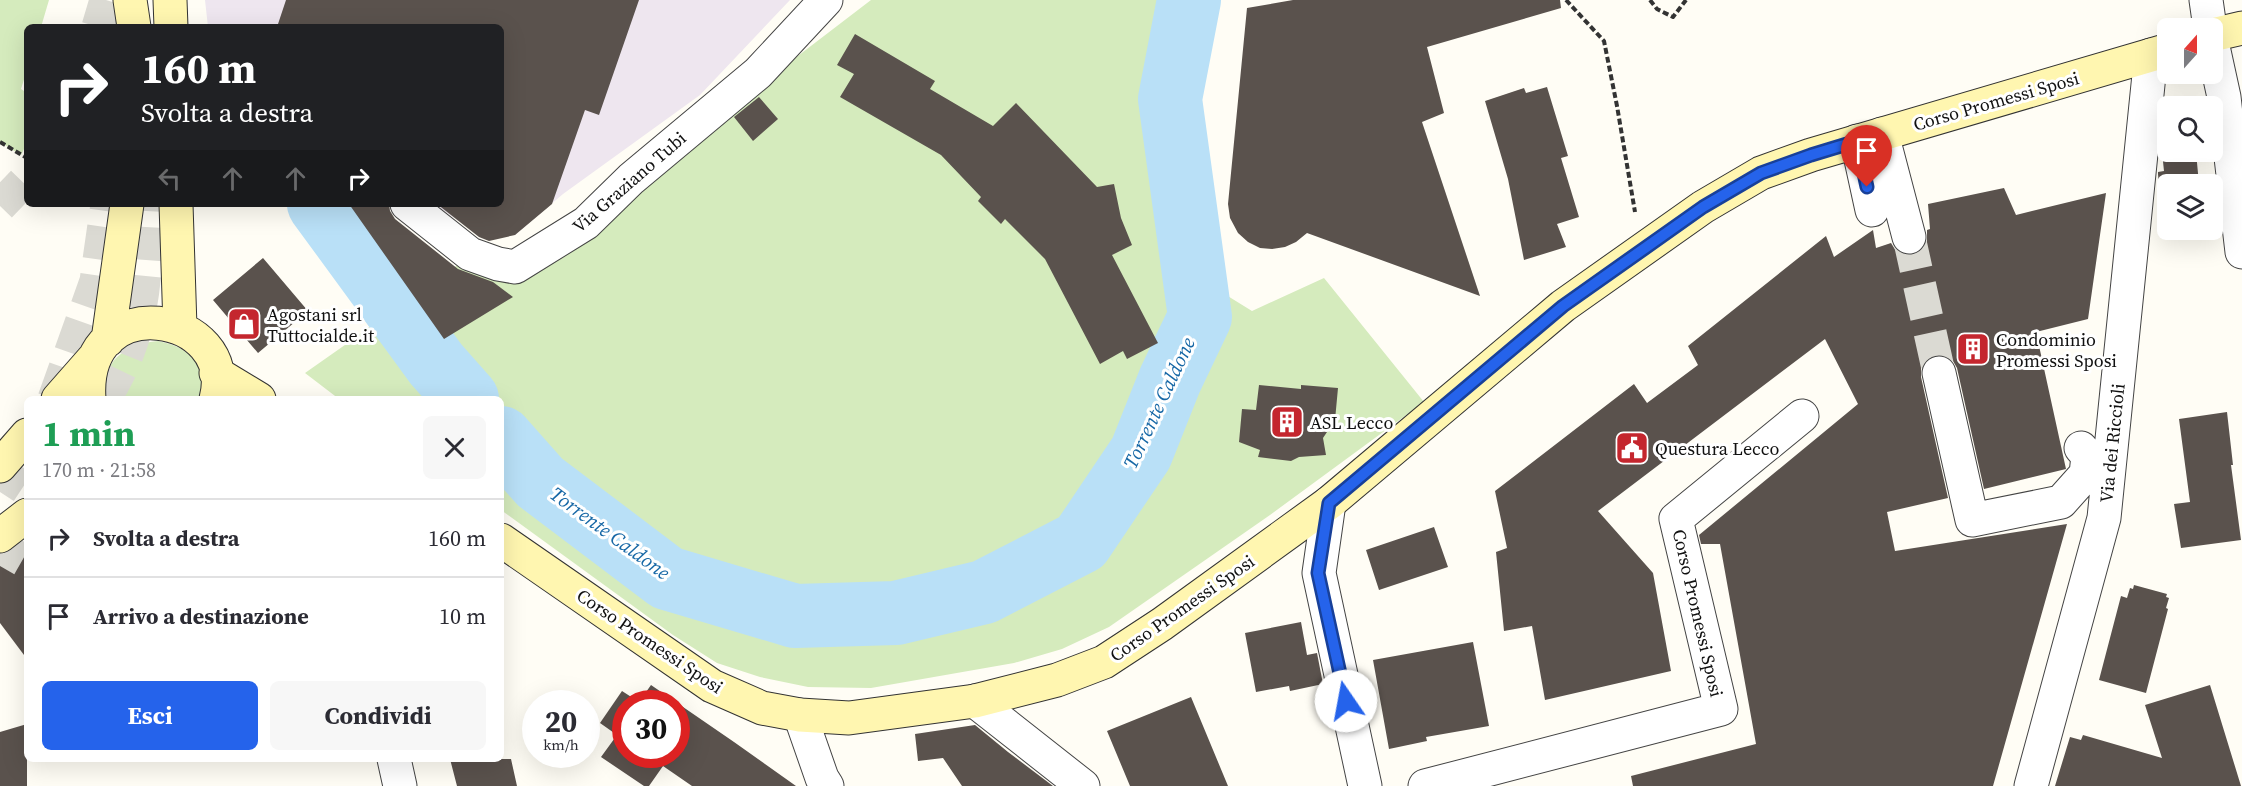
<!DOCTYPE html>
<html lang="it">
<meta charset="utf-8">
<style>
body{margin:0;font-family:"Source Serif 4",serif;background:#f7f7f7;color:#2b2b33;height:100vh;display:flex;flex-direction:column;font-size:22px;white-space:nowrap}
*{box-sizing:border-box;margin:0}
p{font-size:20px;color:#7c7c81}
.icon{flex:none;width:33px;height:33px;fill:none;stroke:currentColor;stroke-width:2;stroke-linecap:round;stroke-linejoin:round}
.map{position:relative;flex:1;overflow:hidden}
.details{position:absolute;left:24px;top:396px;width:480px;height:366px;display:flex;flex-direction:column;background:#fff;border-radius:9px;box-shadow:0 6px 24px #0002}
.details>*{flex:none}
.banner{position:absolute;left:24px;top:24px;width:480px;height:183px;border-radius:9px;box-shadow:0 6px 24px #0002;background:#202124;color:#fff;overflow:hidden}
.needle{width:39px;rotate:21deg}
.tools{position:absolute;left:2157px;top:18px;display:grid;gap:12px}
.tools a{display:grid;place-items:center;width:66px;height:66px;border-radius:9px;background:#fff;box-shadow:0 6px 24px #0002;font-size:30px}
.speed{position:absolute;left:522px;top:690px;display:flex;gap:12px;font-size:30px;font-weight:700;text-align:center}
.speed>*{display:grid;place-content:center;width:78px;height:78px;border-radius:50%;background:#fff;box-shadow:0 6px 24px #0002;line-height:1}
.speed small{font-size:15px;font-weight:400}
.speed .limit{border:9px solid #d22;background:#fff;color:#111}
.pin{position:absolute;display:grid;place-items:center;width:51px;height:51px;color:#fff;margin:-62px -26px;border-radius:50% 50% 50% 0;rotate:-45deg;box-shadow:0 0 6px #0007}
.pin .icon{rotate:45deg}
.me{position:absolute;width:66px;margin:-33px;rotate:348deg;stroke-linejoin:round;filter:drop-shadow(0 0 4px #0008)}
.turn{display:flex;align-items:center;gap:21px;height:126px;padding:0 18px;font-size:27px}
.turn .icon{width:78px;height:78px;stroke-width:2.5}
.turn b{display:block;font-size:42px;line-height:51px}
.lanes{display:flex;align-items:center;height:57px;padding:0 18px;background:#0003;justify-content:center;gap:30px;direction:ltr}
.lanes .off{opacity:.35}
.round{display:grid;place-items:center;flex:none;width:63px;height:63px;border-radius:9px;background:#f7f7f7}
.overview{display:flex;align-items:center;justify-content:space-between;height:102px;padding:0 18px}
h1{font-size:36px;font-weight:700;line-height:45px;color:#1e9e55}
.cta{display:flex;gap:12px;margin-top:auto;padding:12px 18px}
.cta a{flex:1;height:69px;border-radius:9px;background:#2563eb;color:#fff;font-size:24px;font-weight:700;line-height:69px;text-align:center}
.cta a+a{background:#f7f7f7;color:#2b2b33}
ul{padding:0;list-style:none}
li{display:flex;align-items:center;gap:18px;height:78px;padding:0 18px;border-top:2px solid #e1e1e2}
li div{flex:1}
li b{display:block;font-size:22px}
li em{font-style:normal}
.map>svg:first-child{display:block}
.industrial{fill:#eee6ef}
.green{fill:#d5ebbd}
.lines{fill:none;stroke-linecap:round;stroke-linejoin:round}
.river{stroke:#b9e0f7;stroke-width:64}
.building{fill:#5a524d;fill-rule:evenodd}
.street-tunnel{stroke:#dbdad3;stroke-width:33;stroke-dasharray:33 16;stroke-linecap:butt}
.highway-tunnel{stroke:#dbdad3;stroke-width:33;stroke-dasharray:33 16;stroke-linecap:butt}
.street-casing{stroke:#444;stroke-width:35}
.secondary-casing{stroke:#333;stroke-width:35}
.path{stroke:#333;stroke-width:4;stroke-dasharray:6 3;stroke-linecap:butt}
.street{stroke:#fff;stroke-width:33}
.secondary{stroke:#fff6b0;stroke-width:33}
.route-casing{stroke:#184099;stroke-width:15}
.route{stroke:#2563eb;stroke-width:10}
.labels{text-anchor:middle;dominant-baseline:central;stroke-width:6;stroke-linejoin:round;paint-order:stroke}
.street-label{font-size:18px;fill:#111;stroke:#fff}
.poi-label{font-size:18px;fill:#111;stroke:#fff;text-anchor:start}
.water-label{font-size:20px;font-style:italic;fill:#1768a6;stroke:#fff}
</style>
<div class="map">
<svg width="2242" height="786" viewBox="0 0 2242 786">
<rect width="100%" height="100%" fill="#fffdf5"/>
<path class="industrial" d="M 205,0 L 790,0 L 700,95 L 563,194 L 515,235 L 482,237 L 434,204 L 501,204 L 501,27 L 208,27 Z"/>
<path class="green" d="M 0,0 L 49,0 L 41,27 L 27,27 L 27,70 L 21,89 L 27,93 L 27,143 L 21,155 L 0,142 Z
M 871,0 L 1189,0 L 1170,99 L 1184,208 L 1218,290 L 1252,311 L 1324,278 L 1424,402 L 1270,515 L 1109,627 L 1062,649 L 1014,663 L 871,688 L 808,687 L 760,677 L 717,663 L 673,635 L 501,510 L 501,399 L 339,399 L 305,373 L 352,340 L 395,307 L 414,297 L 475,252 L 498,264 L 773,75 Z
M 158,341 C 193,348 203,364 204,399 L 105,399 C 106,391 105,382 107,374 C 113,352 137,343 158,341 Z"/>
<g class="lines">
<path class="river" d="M 319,204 L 436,364 L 467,399
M 501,438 L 540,482 L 667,578 L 795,616 L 896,613 L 984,592 L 1081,542 L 1141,453 L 1170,380 L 1200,317 L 1170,99 L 1189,0"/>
</g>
<path class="building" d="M 286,0 L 639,0 L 599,115 L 585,110 L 552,204 L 515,235 L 489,241 L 479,237 L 437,204 L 501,204 L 501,27 L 277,27 Z
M 1293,0 L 1560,0 L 1561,8 L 1427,47 L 1444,113 L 1422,122 L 1480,296 L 1307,233 L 1296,242 L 1285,247 L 1272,249 L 1260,248 L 1248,242 L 1238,233 L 1230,218 L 1228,204 L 1247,8 Z
M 855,34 L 935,81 L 930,89 L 993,126 L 1016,103 L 1097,187 L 1114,184 L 1121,218 L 1132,245 L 1112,255 L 1158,343 L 1127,359 L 1123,351 L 1100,364 L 1045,259 L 1005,219 L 1001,224 L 978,201 L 981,197 L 941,155 L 840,97 L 854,74 L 837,65 Z
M 1547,87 L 1568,156 L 1561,158 L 1579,217 L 1557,224 L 1566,247 L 1524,260 L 1508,179 L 1485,101 L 1524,88 L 1526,93 Z
M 759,97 L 778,119 L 753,141 L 734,117 Z
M 2162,152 L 2196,152 L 2199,184 L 2168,184 L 2168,230 L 2200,230 L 2163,233 L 2158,174 L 2158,172 L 2164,171 Z
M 2004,188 L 2016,215 L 2106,193 L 2088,319 L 2036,332 L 2066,469 L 1984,489 L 1957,368 L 1953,361 L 1945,355 L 1934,355 L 1926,360 L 1921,367 L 1921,377 L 1948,498 L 1887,512 L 1895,551 L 2067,524 L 1993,786 L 1633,786 L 1631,776 L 1756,744 L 1720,544 L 1701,544 L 1699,535 L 1858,404 L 1825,339 L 1598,511 L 1653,573 L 1671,671 L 1545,700 L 1532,626 L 1504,631 L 1496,552 L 1507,548 L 1495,491 L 1634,384 L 1647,403 L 1698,365 L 1688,346 L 1826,236 L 1834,257 L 1873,230 L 1876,248 L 1891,243 L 1896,251 L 1904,255 L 1914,255 L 1923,250 L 1927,241 L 1927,230 L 1930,229 L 1928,204 Z
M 349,204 L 389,204 L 390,211 L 395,219 L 458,269 L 493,282 L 513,297 L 444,339 Z
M 263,258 L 308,311 L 258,353 L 213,300 Z
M 1259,385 L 1301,389 L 1301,385 L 1338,388 L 1335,420 L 1323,438 L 1326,455 L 1299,457 L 1291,461 L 1258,457 L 1260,450 L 1239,442 L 1242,409 L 1256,410 Z
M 2227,412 L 2233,465 L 2231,465 L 2241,540 L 2181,548 L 2174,504 L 2190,502 L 2179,419 Z
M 1434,527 L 1448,567 L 1379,590 L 1366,550 Z
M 27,542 L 27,659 L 0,623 L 0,565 Z
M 2134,585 L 2167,594 L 2166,597 L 2169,598 L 2166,608 L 2168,609 L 2146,693 L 2099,680 L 2121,596 L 2127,598 L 2130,588 L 2133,589 Z
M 1301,622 L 1307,655 L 1317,653 L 1323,684 L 1290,691 L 1289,686 L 1256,692 L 1245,633 Z
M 1473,642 L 1489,726 L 1426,737 L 1427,741 L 1389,749 L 1373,660 Z
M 651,685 L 734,742 L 796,786 L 692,786 L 663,766 L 649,786 L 644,786 L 601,757 L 617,735 L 600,723 L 622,691 L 639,702 ZM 626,704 L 676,704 L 676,754 L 626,754 Z
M 2210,685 L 2241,786 L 2055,786 L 2070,737 L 2081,740 L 2083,735 L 2162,758 L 2145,705 Z
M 1191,697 L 1228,786 L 1130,786 L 1107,731 Z
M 27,724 L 27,786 L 0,786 L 0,732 Z
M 975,725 L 1008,752 L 1053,786 L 962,786 L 943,758 L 918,761 L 915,734 Z
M 450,759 L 511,759 L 517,786 L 457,786 Z"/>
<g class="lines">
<path class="street-tunnel" d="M 1909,237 L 1939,373"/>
<path class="highway-tunnel" d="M 98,27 L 106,0
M 0,206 L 27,178
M 54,399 L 96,281 L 107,204
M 104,399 C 146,336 145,276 149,204
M 0,492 L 27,451
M 0,566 L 27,519"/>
<defs>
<path id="street" d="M 2206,0 L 2210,28
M 2212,42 L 2224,97 L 2242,252
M 1882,134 L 1909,237
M 1857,141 L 1872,210
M 407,204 L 470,254 L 498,264 L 515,267 L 586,223 L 631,179 L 758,73 L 826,0
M 1939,373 L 1972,520 L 2061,502 L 2086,474 L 2088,456 L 2081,448
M 1329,503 L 1319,573 L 1365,786
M 975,701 L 1083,786
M 800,715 L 822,778 L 827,786
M 394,759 L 400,786
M 1425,786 L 1721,709 L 1676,519 L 1802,416
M 2031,786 L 2104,518 L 2151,55"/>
<path id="secondary" d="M 130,0 L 134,27
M 170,0 L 171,27
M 2212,35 L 2242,28
M 176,204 L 180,327
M 108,340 L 127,204
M 216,373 L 259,399
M 58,399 L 94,358
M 89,399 C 81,284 239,312 216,399
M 0,466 L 27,435
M 0,536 L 27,515
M 501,540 L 712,686 L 762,708 L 800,715 L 849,718 L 975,701 L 1057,680 L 1104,662 L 1162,624 L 1329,503 L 1563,306 L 1703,207 L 1761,173 L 1811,155 L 2168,50"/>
</defs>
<use href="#street" class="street-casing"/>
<use href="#secondary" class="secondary-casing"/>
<path class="path" d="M 1566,0 L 1604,41 L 1617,106 L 1635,212
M 1650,0 L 1657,9 L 1673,17 L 1686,0
M 0,142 L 27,158"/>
<use href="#street" class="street"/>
<use href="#secondary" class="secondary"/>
</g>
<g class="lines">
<defs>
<path id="route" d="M 1346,701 L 1318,573 L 1329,503 L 1563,306 L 1703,207 L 1761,173 L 1811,155 L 1857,141 L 1867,187"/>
</defs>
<use href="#route" class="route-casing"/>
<use href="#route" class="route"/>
</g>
<defs>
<symbol id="shop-square" viewBox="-11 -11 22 22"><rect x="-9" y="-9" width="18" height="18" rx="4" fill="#c4262e" stroke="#fff"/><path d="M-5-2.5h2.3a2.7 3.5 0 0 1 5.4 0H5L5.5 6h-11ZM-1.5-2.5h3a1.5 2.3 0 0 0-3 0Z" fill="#fff"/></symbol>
<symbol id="building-square" viewBox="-11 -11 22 22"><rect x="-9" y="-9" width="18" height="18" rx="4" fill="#c4262e" stroke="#fff"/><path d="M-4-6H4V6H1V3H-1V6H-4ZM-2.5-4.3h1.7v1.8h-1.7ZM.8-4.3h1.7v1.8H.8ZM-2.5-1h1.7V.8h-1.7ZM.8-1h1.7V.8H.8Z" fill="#fff"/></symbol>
<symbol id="civic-square" viewBox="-11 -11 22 22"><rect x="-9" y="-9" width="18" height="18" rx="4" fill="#c4262e" stroke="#fff"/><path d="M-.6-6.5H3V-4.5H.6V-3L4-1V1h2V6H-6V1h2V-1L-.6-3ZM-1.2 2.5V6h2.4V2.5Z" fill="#fff"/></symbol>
</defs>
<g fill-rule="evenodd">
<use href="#shop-square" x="225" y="305" width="38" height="38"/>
<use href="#building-square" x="1954" y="330" width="38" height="38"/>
<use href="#building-square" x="1268" y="403" width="38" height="38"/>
<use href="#civic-square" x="1613" y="429" width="38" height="38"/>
</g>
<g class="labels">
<g class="street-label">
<text transform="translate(1996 101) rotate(-16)">Corso Promessi Sposi</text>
<text transform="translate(629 182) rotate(-41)">Via Graziano Tubi</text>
<text transform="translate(2112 443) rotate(-84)">Via dei Riccioli</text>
<text transform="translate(1182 608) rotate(-35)">Corso Promessi Sposi</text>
<text transform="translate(1698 613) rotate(77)">Corso Promessi Sposi</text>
<text transform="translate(650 641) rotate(34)">Corso Promessi Sposi</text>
</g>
<g class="poi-label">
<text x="267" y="314">Agostani srl<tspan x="267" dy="21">Tuttocialde.it</tspan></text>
<text x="1996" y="339">Condominio<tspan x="1996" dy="21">Promessi Sposi</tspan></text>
<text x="1310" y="422">ASL Lecco</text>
<text x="1655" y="448">Questura Lecco</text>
</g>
<g class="water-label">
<text transform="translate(1159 403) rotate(-65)">Torrente Caldone</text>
<text transform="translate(610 533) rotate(36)">Torrente Caldone</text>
</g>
</g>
</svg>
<div class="tools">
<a><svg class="needle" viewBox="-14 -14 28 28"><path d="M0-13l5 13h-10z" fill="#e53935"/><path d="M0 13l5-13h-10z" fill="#7c7c81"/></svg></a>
<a><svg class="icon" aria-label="search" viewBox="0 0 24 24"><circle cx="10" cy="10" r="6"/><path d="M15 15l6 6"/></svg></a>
<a><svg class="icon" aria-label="layers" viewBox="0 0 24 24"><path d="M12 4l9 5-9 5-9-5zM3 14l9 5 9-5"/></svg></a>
</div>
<div class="speed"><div>20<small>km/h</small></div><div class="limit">30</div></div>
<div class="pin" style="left:1867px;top:187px;background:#d93025"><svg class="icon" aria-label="arrive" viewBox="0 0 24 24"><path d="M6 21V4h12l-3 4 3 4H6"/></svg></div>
<svg class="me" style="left:1346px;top:701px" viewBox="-20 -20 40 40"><circle r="19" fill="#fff"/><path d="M0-13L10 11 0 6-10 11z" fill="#2563eb"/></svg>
<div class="banner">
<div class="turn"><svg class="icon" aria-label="right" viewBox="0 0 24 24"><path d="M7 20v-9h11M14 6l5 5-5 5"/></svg><div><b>160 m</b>Svolta a destra</div></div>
<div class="lanes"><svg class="icon off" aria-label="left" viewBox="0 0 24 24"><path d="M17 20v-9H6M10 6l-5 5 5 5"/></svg><svg class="icon off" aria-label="ahead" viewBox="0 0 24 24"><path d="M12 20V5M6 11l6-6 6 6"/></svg><svg class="icon off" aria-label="ahead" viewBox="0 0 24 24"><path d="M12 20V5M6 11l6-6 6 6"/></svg><svg class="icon" aria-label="right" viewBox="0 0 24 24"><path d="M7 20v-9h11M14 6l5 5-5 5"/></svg></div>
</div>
<section class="details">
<div class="overview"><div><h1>1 min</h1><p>170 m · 21:58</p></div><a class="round"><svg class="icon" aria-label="close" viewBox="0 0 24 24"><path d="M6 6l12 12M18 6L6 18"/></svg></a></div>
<ul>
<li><svg class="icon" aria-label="right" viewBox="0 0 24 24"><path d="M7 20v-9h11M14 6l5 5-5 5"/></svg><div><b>Svolta a destra</b></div><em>160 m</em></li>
<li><svg class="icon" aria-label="arrive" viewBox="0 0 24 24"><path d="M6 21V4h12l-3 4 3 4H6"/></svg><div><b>Arrivo a destinazione</b></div><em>10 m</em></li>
</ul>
<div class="cta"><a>Esci</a><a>Condividi</a></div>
</section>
</div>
